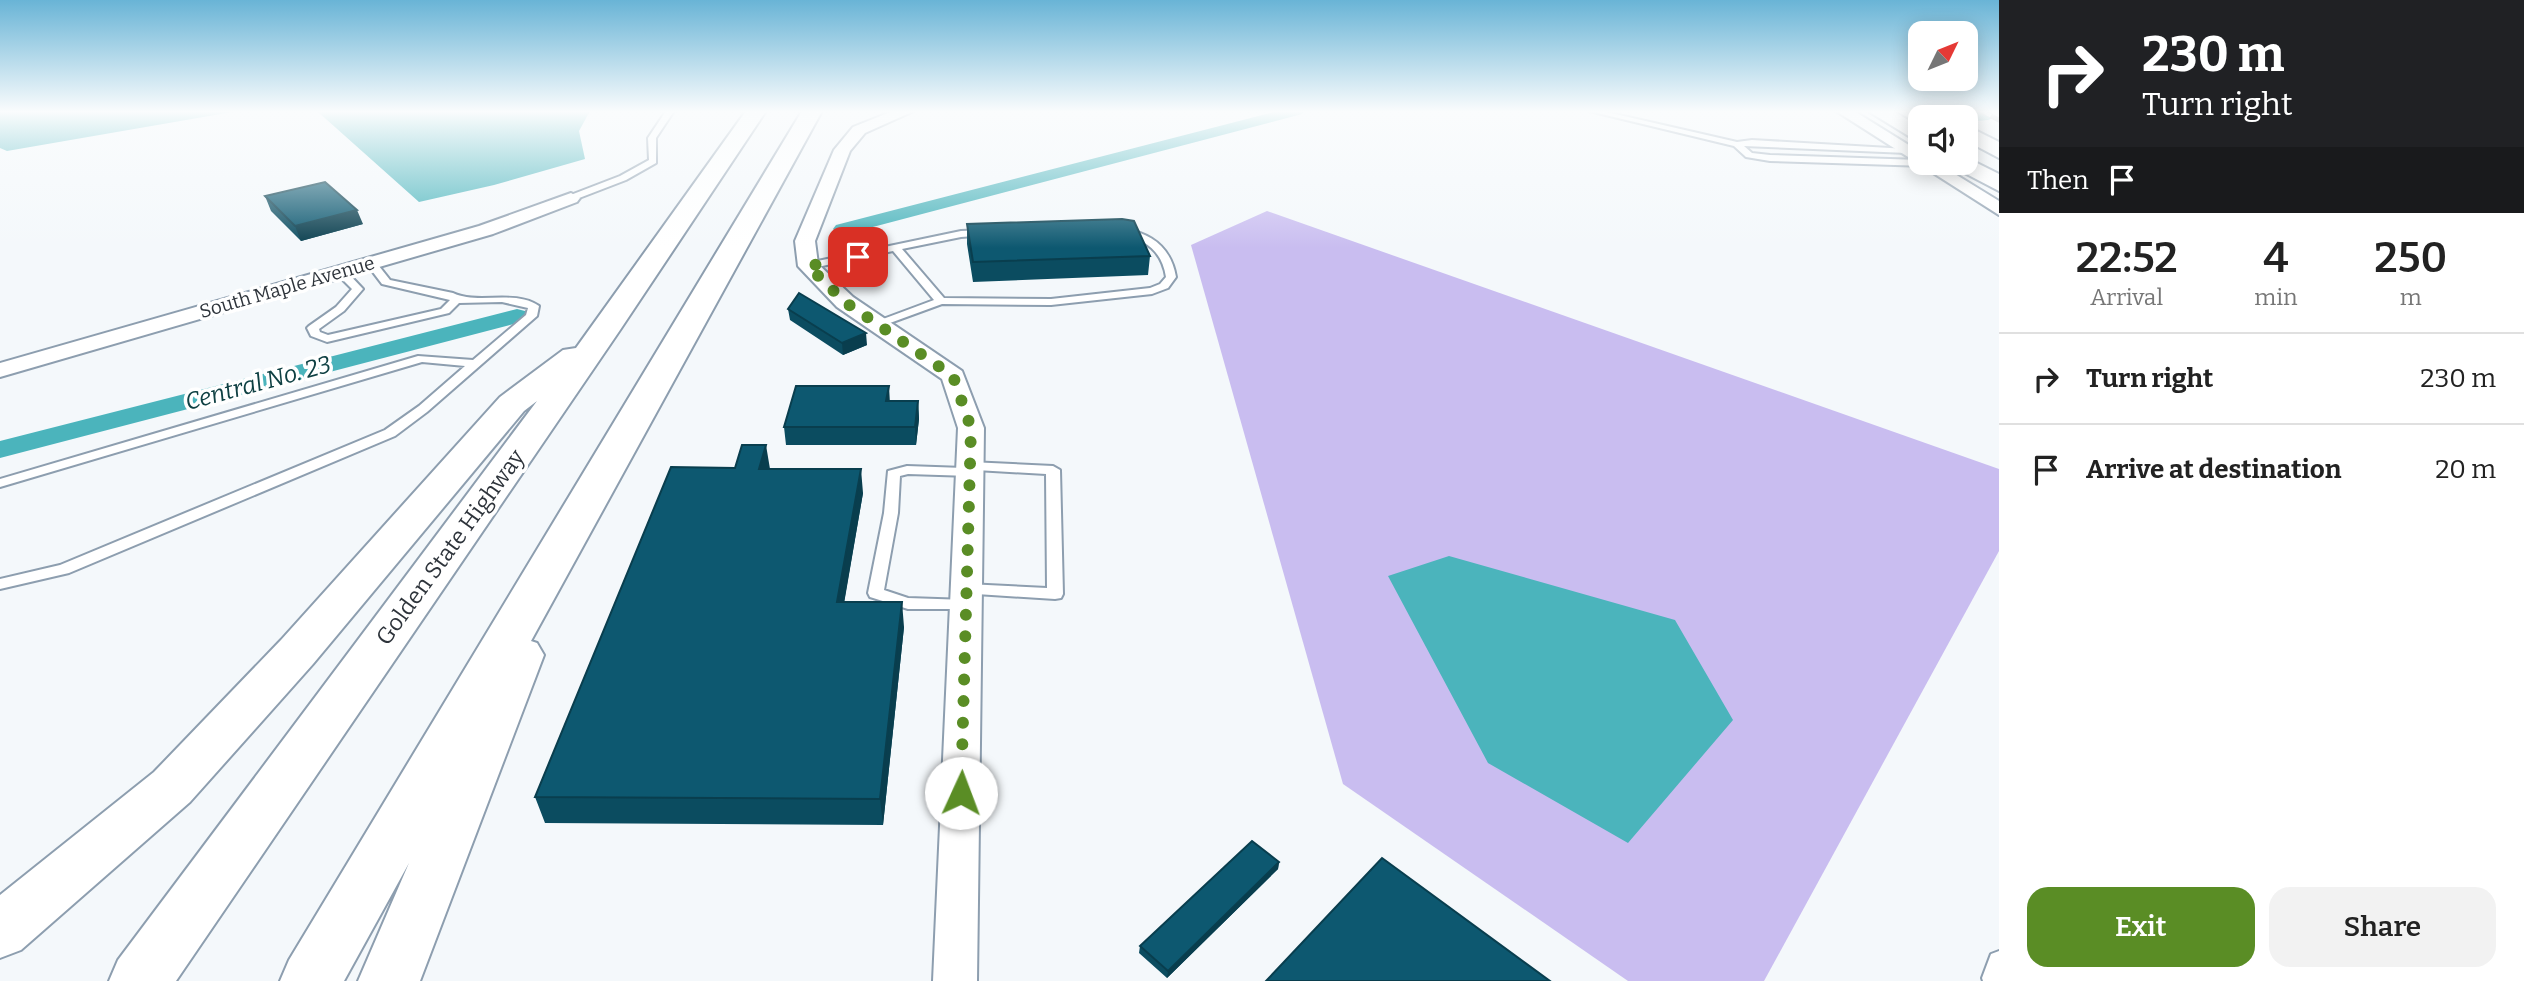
<!DOCTYPE html>
<style>
body{margin:0;font-family:Bitter,serif;background:#f2f2f2;color:#222;height:100vh;display:flex;flex-direction:column;font-size:26px;white-space:nowrap}
*{box-sizing:border-box;margin:0}
p{font-size:23px;color:#767676}
.icon{flex:none;width:38px;height:38px;fill:none;stroke:currentColor;stroke-width:2;stroke-linecap:round;stroke-linejoin:round}
.map{position:relative;flex:1;overflow:hidden}
.details{display:flex;flex-direction:column;background:#fff;width:525px}
.details>*{flex:none}
.guide{background:#202124;color:#fff;overflow:hidden}
.needle{width:46px;rotate:47deg}
.tools{position:absolute;left:1908px;top:21px;display:grid;gap:14px}
.tools a{display:grid;place-items:center;width:70px;height:70px;border-radius:14px;background:#fff;box-shadow:0 4px 18px #0003;font-size:35px}
.pin{position:absolute;display:grid;place-items:center;width:60px;height:60px;color:#fff;margin:-30px;border-radius:14px;box-shadow:0 4px 10px #0006}
.me{position:absolute;width:77px;margin:-38px;rotate:2deg;stroke-linejoin:round;filter:drop-shadow(0 0 5px #0008)}
.turn{display:flex;align-items:center;gap:24px;height:147px;padding:0 28px;font-size:32px}
.turn .icon{width:91px;height:91px;stroke-width:2.5}
.turn b{display:block;font-size:49px;line-height:60px}
.then{display:flex;align-items:center;height:66px;padding:0 28px;background:#0003;gap:14px;font-size:26px}
.eta{display:flex;justify-content:space-evenly;align-items:center;height:119px;text-align:center}
.eta b{font-size:42px;font-weight:600;line-height:49px}
.button{display:flex;gap:14px;margin-top:auto;padding:14px 28px}
.button a{flex:1;height:80px;border-radius:21px;background:#5a8d25;color:#fff;font-size:28px;font-weight:600;line-height:80px;text-align:center}
.button a+a{background:#f2f2f2;color:#222}
ul{padding:0;list-style:none}
li{display:flex;align-items:center;gap:21px;height:91px;padding:0 28px;border-top:2px solid #e0e0e0}
li div{flex:1}
li b{display:block;font-size:26px}
li em{font-style:normal}
main{display:flex;flex:1;min-height:0}
.map>svg:first-child{display:block}
.green{fill:#c9bdf0}
.water{fill:#4bb4bc}
.lines{fill:none;stroke-linecap:round;stroke-linejoin:round}
.canal{fill:#4bb4bc;fill-rule:evenodd}
.service-casing{stroke:#8d9eaf;stroke-width:4}
.minor-casing{stroke:#8d9eaf;stroke-width:4}
.primary-casing{stroke:#8d9eaf;stroke-width:4}
.motorway-casing{stroke:#8d9eaf;stroke-width:4}
.service{fill:#fff;fill-rule:evenodd}
.minor{fill:#fff;fill-rule:evenodd}
.primary{fill:#fff;fill-rule:evenodd}
.motorway{fill:#fff;fill-rule:evenodd}
.rail-casing{stroke:#868b91;stroke-width:5}
.rail{stroke:#fff;stroke-width:3.5;stroke-dasharray:10;stroke-linecap:butt}
.wall{fill:#0b4c60}
.shaded-wall{fill:#093e4e}
.building{fill:#0d5870;stroke:#093e4e;stroke-width:2}
.route{stroke:#5a8d25;stroke-width:12;stroke-dasharray:0 21.6}
.labels{text-anchor:middle;dominant-baseline:central;stroke-width:7;stroke-linejoin:round;paint-order:stroke}
.far-street-label{font-size:19px;fill:#2e343b;stroke:#fff}
.street-label{font-size:23px;fill:#2e343b;stroke:#fff}
.water-label{font-size:24px;font-style:italic;fill:#0f4043;stroke:#fff}
</style>
<main>
<div class="map">
<svg width="1999" height="981" viewBox="0 0 1999 981">
<rect width="100%" height="100%" fill="#f4f8fb"/>
<path class="green" d="M 1267,211 L 1999,469 L 1999,551 L 1764,981 L 1628,981 L 1343,784 L 1191,245 Z"/>
<path class="water" d="M 0,111 L 238,111 L 7,151 L 0,148 Z
M 317,111 L 590,111 L 579,131 L 585,159 L 494,185 L 419,202 Z
M 1449,556 L 1675,620 L 1733,720 L 1628,843 L 1488,763 L 1388,576 Z"/>
<g class="lines">
<path class="canal" d="M 1278,111 L 1304,111 L 1302,114 L 850,233 L 843,235 L 833,229 L 836,225 Z
M 1977,111 L 1992,114 L 1994,117 C 1986,125 1947,119 1940,112 Z
M 517,309 L 525,311 L 529,316 L 525,321 L 0,458 L 0,441 Z"/>
<defs>
<path id="service" d="M 666,111 L 674,111 L 656,138 L 656,163 L 626,180 L 574,200 L 568,200 L 568,196 L 620,176 L 649,160 L 648,138 Z
M 1589,111 L 1602,111 L 1737,142 L 1752,140 L 1907,149 L 1911,151 L 1907,153 L 1744,146 L 1752,153 L 1770,155 L 1920,160 L 1920,163 L 1930,163 L 1926,166 L 1770,161 L 1746,157 L 1734,146 Z
M 1125,229 C 1153,234 1171,248 1176,277 L 1168,288 L 1152,294 L 1051,305 L 942,304 L 879,327 L 873,324 L 875,322 L 934,300 L 893,251 L 808,269 L 803,266 L 808,263 L 961,231 L 985,230 L 990,233 L 988,235 L 961,237 L 902,249 L 944,298 L 1051,299 L 1150,288 L 1160,284 L 1166,277 C 1162,251 1146,240 1122,234 L 1120,232 Z
M 371,260 L 375,261 L 390,280 L 453,293 C 478,305 514,289 539,306 L 537,316 L 427,412 L 395,436 L 69,573 L 0,589 L 0,579 L 60,565 L 385,430 L 419,406 L 465,366 L 422,362 L 0,487 L 0,479 L 418,356 L 473,360 L 526,315 L 528,308 L 502,302 L 459,303 L 449,313 L 327,342 L 311,336 L 307,328 L 309,326 L 336,307 L 352,289 L 337,274 L 337,270 L 345,270 L 363,289 L 344,311 L 319,329 L 320,332 L 328,335 L 441,309 L 450,300 L 382,284 L 366,263 Z
M 970,462 L 1053,466 L 1060,470 L 1063,594 L 1061,598 L 1055,599 L 961,593 L 959,589 L 961,585 L 967,584 L 1047,588 L 1046,474 L 976,470 L 975,475 L 970,476 L 908,474 L 900,476 L 898,513 L 884,590 L 908,598 L 967,600 L 973,601 L 975,605 L 973,609 L 908,609 L 870,597 L 868,593 L 884,513 L 888,471 L 907,466 L 964,468 L 965,463 Z
M 1999,951 L 1999,981 L 1983,981 L 1982,978 L 1991,954 Z"/>
<path id="minor" d="M 893,111 L 914,111 L 865,133 L 850,151 L 815,241 L 818,264 L 853,297 L 962,371 L 984,428 L 977,981 L 933,981 L 958,428 L 942,379 L 837,307 L 798,266 L 795,241 L 834,150 L 853,127 Z
M 1836,111 L 1854,111 L 1920,152 L 1920,163 L 1937,163 L 1999,201 L 1999,215 Z
M 571,193 L 580,198 L 577,202 L 493,234 L 0,377 L 0,363 L 479,226 Z"/>
<path id="primary" d="M 1868,111 L 1893,111 L 1920,127 L 1920,143 Z
M 1965,125 L 1999,142 L 1999,158 L 1965,140 Z
M 1965,157 L 1999,174 L 1999,191 L 1955,168 L 1952,163 L 1965,163 Z"/>
<path id="motorway" d="M 746,111 L 766,111 L 620,330 L 176,981 L 109,981 L 118,960 L 537,401 L 524,411 L 313,664 L 190,802 L 21,950 L 0,958 L 0,895 L 154,772 L 281,640 L 500,397 L 563,350 L 576,348 Z
M 802,111 L 822,111 L 531,641 L 537,643 L 544,655 L 420,981 L 358,981 L 409,863 L 344,981 L 280,981 L 289,960 Z"/>
</defs>
<use href="#service" class="service-casing"/>
<use href="#minor" class="minor-casing"/>
<use href="#primary" class="primary-casing"/>
<use href="#motorway" class="motorway-casing"/>
<use href="#service" class="service"/>
<use href="#minor" class="minor"/>
<use href="#primary" class="primary"/>
<use href="#motorway" class="motorway"/>
<defs>
<path id="rail" d="M 1982,111 L 1999,120"/>
</defs>
<use href="#rail" class="rail-casing"/>
<use href="#rail" class="rail"/>
</g>
<path class="wall" d="M 265,196 L 363,224 L 301,241 L 271,211 Z
M 967,224 L 1150,256 L 1148,275 L 973,282 L 967,244 Z
M 788,309 L 867,345 L 843,355 L 790,320 Z
M 890,401 L 918,401 L 919,419 L 916,445 L 786,445 L 784,427 Z
M 770,469 L 863,493 L 844,602 L 904,627 L 883,825 L 545,823 L 535,797 Z
M 1279,862 L 1278,869 L 1167,978 L 1139,953 L 1140,946 Z"/>
<path class="shaded-wall" d="M 357,210 L 363,224 L 301,241 L 295,226 Z
M 866,333 L 867,345 L 843,355 L 842,343 Z
M 889,386 L 890,404 L 886,401 Z
M 918,401 L 919,419 L 916,445 L 915,427 Z
M 766,445 L 770,469 L 759,469 Z
M 861,469 L 863,493 L 840,627 L 837,602 Z
M 902,602 L 904,627 L 883,825 L 880,799 Z
M 1279,862 L 1278,869 L 1167,978 L 1168,971 Z"/>
<path class="building" d="M 325,182 L 357,210 L 295,226 L 265,196 Z
M 1122,219 L 1134,221 L 1150,256 L 973,262 L 967,224 Z
M 799,293 L 866,333 L 842,343 L 788,309 Z
M 796,386 L 889,386 L 886,401 L 918,401 L 915,427 L 784,427 Z
M 742,445 L 766,445 L 759,469 L 861,469 L 837,602 L 902,602 L 880,799 L 535,797 L 671,467 L 735,468 Z
M 1252,841 L 1279,862 L 1168,971 L 1140,946 Z
M 1382,858 L 1550,981 L 1266,981 Z"/>
<linearGradient id="sky" x2="0" y2="1"><stop stop-color="#69b4d6"/><stop offset="0.45" stop-color="#fafcfd"/><stop offset="1" stop-color="#fafcfd" stop-opacity="0"/></linearGradient>
<rect width="1999" height="248" fill="url(#sky)"/>
<g class="lines">
<path class="route" d="M 858,257 L 808,266 L 845,302 L 953,376 L 971,428 L 961,793"/>
</g>
<g class="labels">
<g class="far-street-label">
<text transform="translate(287 287) rotate(-16)">South Maple Avenue</text>
</g>
<g class="street-label">
<text transform="translate(450 547) rotate(-54)">Golden State Highway</text>
</g>
<g class="water-label">
<text transform="translate(258 383) rotate(-15)">Central No. 23</text>
</g>
</g>
</svg>
<div class="tools">
<a><svg class="needle" viewBox="-14 -14 28 28"><path d="M0-13l5 13h-10z" fill="#e53935"/><path d="M0 13l5-13h-10z" fill="#767676"/></svg></a>
<a><svg class="icon" aria-label="sound" viewBox="0 0 24 24"><path d="M4 9h4l5-4v14l-5-4H4zM17 9q2 3 0 6"/></svg></a>
</div>
<div class="pin" style="left:858px;top:257px;background:#d93025"><svg class="icon" aria-label="arrive" viewBox="0 0 24 24"><path d="M6 21V4h12l-3 4 3 4H6"/></svg></div>
<svg class="me" style="left:961px;top:793px" viewBox="-20 -20 40 40"><circle r="19" fill="#fff"/><path d="M0-13L10 11 0 6-10 11z" fill="#5a8d25"/></svg>
</div>
<section class="details">
<div class="guide">
<div class="turn"><svg class="icon" aria-label="right" viewBox="0 0 24 24"><path d="M7 20v-9h11M14 6l5 5-5 5"/></svg><div><b>230 m</b>Turn right</div></div>
<div class="then">Then<svg class="icon" aria-label="arrive" viewBox="0 0 24 24"><path d="M6 21V4h12l-3 4 3 4H6"/></svg></div>
</div>
<div class="eta">
<div><b>22:52</b><p>Arrival</p></div>
<div><b>4</b><p>min</p></div>
<div><b>250</b><p>m</p></div>
</div>
<ul>
<li><svg class="icon" aria-label="right" viewBox="0 0 24 24"><path d="M7 20v-9h11M14 6l5 5-5 5"/></svg><div><b>Turn right</b></div><em>230 m</em></li>
<li><svg class="icon" aria-label="arrive" viewBox="0 0 24 24"><path d="M6 21V4h12l-3 4 3 4H6"/></svg><div><b>Arrive at destination</b></div><em>20 m</em></li>
</ul>
<div class="button"><a>Exit</a><a>Share</a></div>
</section>
</main>
